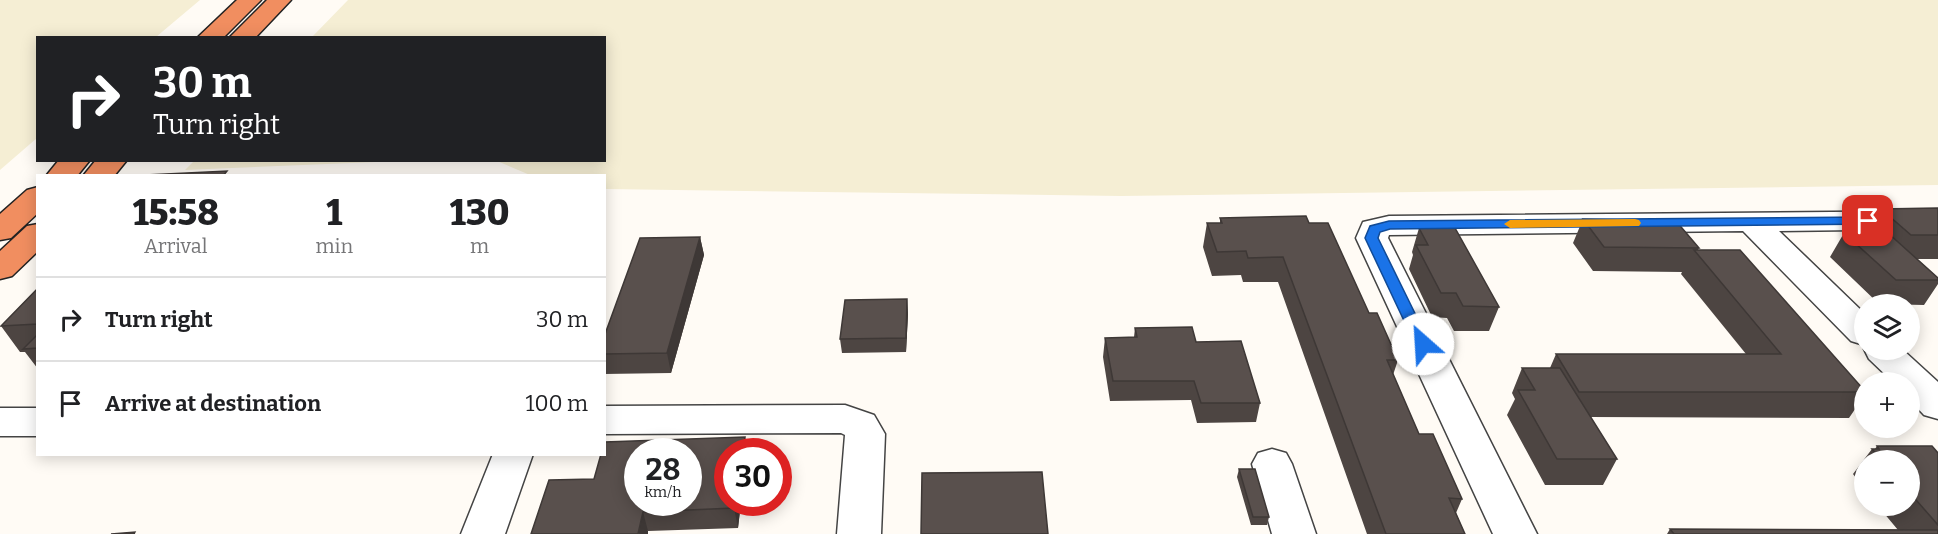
<!DOCTYPE html>
<meta charset="utf-8">
<style>
body{margin:0;font-family:Bitter,serif;background:#f2f2f2;color:#202124;height:100vh;display:flex;flex-direction:column;font-size:22px;white-space:nowrap}
*{box-sizing:border-box;margin:0}
p{font-size:20px;color:#757577}
.icon{flex:none;width:33px;height:33px;fill:none;stroke:currentColor;stroke-width:2;stroke-linecap:round;stroke-linejoin:round}
.map{position:relative;flex:1;overflow:hidden}
.sheet{position:absolute;left:36px;top:174px;width:570px;height:282px;display:flex;flex-direction:column;background:#fff;border-radius:0px;box-shadow:0 3px 15px #0003}
.sheet>*{flex:none}
.top-card{position:absolute;left:36px;top:36px;width:570px;height:126px;border-radius:0px;box-shadow:0 3px 15px #0003;background:#202124;color:#fff;overflow:hidden}
.buttons{position:absolute;left:1854px;top:294px;display:grid;gap:12px}
.buttons a{display:grid;place-items:center;width:66px;height:66px;border-radius:50%;background:#fff;box-shadow:0 3px 15px #0003;font-size:30px}
.speed{position:absolute;left:624px;top:438px;display:flex;gap:12px;font-size:30px;font-weight:700;text-align:center}
.speed>*{display:grid;place-content:center;width:78px;height:78px;border-radius:50%;background:#fff;box-shadow:0 3px 15px #0003;line-height:1}
.speed small{font-size:15px;font-weight:400}
.speed .limit{border:9px solid #d22;background:#fff;color:#111}
.pin{position:absolute;display:grid;place-items:center;width:51px;height:51px;color:#fff;margin:-26px;border-radius:12px;box-shadow:0 3px 9px #0006}
.me{position:absolute;width:66px;margin:-33px;rotate:334deg;stroke-linejoin:round;filter:drop-shadow(0 0 4px #0008)}
.turn{display:flex;align-items:center;gap:21px;height:126px;padding:0 18px;font-size:27px}
.turn .icon{width:78px;height:78px;stroke-width:2.5}
.turn b{display:block;font-size:42px;line-height:51px}
.eta{display:flex;justify-content:space-evenly;align-items:center;height:102px;text-align:center}
.eta b{font-size:36px;font-weight:800;line-height:42px}
ul{padding:0;list-style:none}
li{display:flex;align-items:center;gap:18px;height:84px;padding:0 18px;border-top:2px solid #e0e0e0}
li div{flex:1}
li b{display:block;font-size:22px}
li em{font-style:normal}
.map>svg:first-child{display:block}
.farmland{fill:#f5eed4}
.lines{fill:none;stroke-linecap:round;stroke-linejoin:round}
.minor-casing{stroke:#444;stroke-width:3}
.highway-casing{stroke:#222;stroke-width:3}
.minor{fill:#fff;fill-rule:evenodd}
.highway{fill:#f18e60;fill-rule:evenodd}
.wall{fill:#4d4542}
.shaded-wall{fill:#3e3836}
.building{fill:#59504d;stroke:#3e3836;stroke-width:1.5;fill-rule:evenodd}
.route{fill:#1a73e8;stroke:#114b97;stroke-width:1.5}
.slow{fill:#f59e0b}
</style>
<div class="map">
<svg width="1938" height="534" viewBox="0 0 1938 534">
<rect width="100%" height="100%" fill="#fffbf5"/>
<path class="farmland" d="M 0,0 L 200,0 L 156,37 L 38,38 L 37,138 L 0,170 Z
M 348,0 L 1938,0 L 1938,185 L 1121,196 L 605,189 L 604,176 L 530,175 L 497,161 L 604,160 L 604,38 L 312,37 Z
M 194,161 L 194,160 L 400,161 L 185,170 Z"/>
<g class="lines">
<defs>
<path id="minor" d="M 1938,211 L 1938,229 L 1779,231 L 1864,313 L 1864,345 L 1851,341 L 1743,231 L 1389,235 L 1388,238 L 1537,534 L 1493,534 L 1356,238 L 1363,222 L 1389,216 Z
M 1864,349 L 1903,350 L 1938,382 L 1938,419 L 1924,415 L 1910,400 L 1910,382 L 1893,382 L 1869,359 Z
M 845,405 L 874,415 L 885,434 L 881,534 L 837,534 L 845,435 L 841,433 L 604,434 L 604,406 Z
M 0,408 L 38,408 L 38,436 L 0,436 Z
M 1272,449 L 1286,453 L 1292,464 L 1316,534 L 1272,534 L 1252,464 L 1258,453 Z
M 493,454 L 533,454 L 505,534 L 461,534 Z"/>
<path id="highway" d="M 237,0 L 261,0 L 223,38 L 197,38 Z
M 267,0 L 291,0 L 255,38 L 229,38 Z
M 59,160 L 90,160 L 77,176 L 46,176 Z
M 96,160 L 127,160 L 114,176 L 83,176 Z
M 38,187 L 38,213 L 11,238 L 0,240 L 0,214 L 27,190 Z
M 38,224 L 38,251 L 12,276 L 0,279 L 0,251 L 27,226 Z"/>
</defs>
<use href="#minor" class="minor-casing"/>
<use href="#highway" class="highway-casing"/>
<use href="#minor" class="minor"/>
<use href="#highway" class="highway"/>
</g>
<path class="wall" d="M 1938,208 L 1938,259 L 1917,259 L 1938,278 L 1938,284 L 1924,305 L 1879,304 L 1830,257 L 1844,233 L 1867,233 L 1866,232 L 1881,209 Z
M 1220,218 L 1309,223 L 1369,313 L 1398,360 L 1393,375 L 1419,434 L 1462,499 L 1456,513 L 1465,534 L 1367,534 L 1278,282 L 1243,282 L 1241,275 L 1212,276 L 1203,247 L 1207,223 L 1220,223 Z
M 1583,219 L 1699,248 L 1698,250 L 1864,390 L 1864,396 L 1849,418 L 1590,417 L 1617,459 L 1603,485 L 1545,485 L 1507,415 L 1515,399 L 1512,393 L 1522,368 L 1550,368 L 1556,354 L 1746,354 L 1681,274 L 1682,272 L 1593,271 L 1573,243 Z
M 1419,228 L 1499,307 L 1489,331 L 1454,331 L 1447,318 L 1432,317 L 1409,269 L 1413,255 L 1412,252 Z
M 700,237 L 704,255 L 671,373 L 604,374 L 604,337 Z
M 38,288 L 38,369 L 25,352 L 20,352 L 1,326 Z
M 907,299 L 908,314 L 906,352 L 842,353 L 840,339 Z
M 1135,328 L 1196,342 L 1260,403 L 1256,422 L 1197,423 L 1191,400 L 1110,401 L 1103,357 L 1105,338 L 1134,337 Z
M 745,437 L 747,452 L 728,452 L 728,502 L 741,502 L 738,528 L 648,531 L 594,479 Z
M 1877,446 L 1938,453 L 1938,534 L 1667,534 L 1670,529 L 1898,530 L 1878,506 L 1910,506 L 1910,460 L 1864,460 L 1864,489 L 1853,474 L 1872,449 L 1875,449 Z
M 1239,469 L 1269,517 L 1267,525 L 1251,525 L 1237,477 Z"/>
<path class="shaded-wall" d="M 700,237 L 704,255 L 671,373 L 667,353 Z
M 907,299 L 908,314 L 906,352 L 906,338 Z
M 745,437 L 747,452 L 742,452 Z
M 734,502 L 741,502 L 738,528 L 734,508 Z
M 643,512 L 648,531 L 648,534 L 638,534 Z"/>
<path class="building" d="M 227,171 L 223,176 L 144,176 L 145,175 Z
M 1938,208 L 1938,235 L 1911,235 L 1881,209 Z
M 1306,216 L 1309,223 L 1328,223 L 1369,313 L 1377,313 L 1398,360 L 1387,360 L 1419,434 L 1433,434 L 1462,499 L 1449,498 L 1465,534 L 1386,534 L 1283,257 L 1248,258 L 1246,251 L 1217,252 L 1207,223 L 1222,223 L 1220,218 Z
M 1583,219 L 1676,221 L 1699,248 L 1604,247 Z
M 1419,228 L 1455,228 L 1499,307 L 1463,306 L 1456,293 L 1441,293 L 1416,245 L 1428,245 Z
M 1844,233 L 1888,233 L 1938,278 L 1938,280 L 1896,280 Z
M 700,237 L 667,353 L 604,354 L 604,337 L 640,238 Z
M 1694,250 L 1740,250 L 1864,390 L 1864,392 L 1579,392 L 1556,354 L 1781,354 Z
M 38,288 L 38,324 L 1,326 Z
M 907,299 L 906,338 L 840,339 L 845,300 Z
M 1192,327 L 1196,342 L 1241,341 L 1260,403 L 1201,403 L 1194,381 L 1113,381 L 1105,338 L 1137,337 L 1135,328 Z
M 38,334 L 38,348 L 23,349 Z
M 1522,368 L 1560,368 L 1617,459 L 1557,459 L 1518,390 L 1535,390 Z
M 745,437 L 742,452 L 728,452 L 728,502 L 734,502 L 734,508 L 643,512 L 638,534 L 531,534 L 549,480 L 594,479 L 601,454 L 604,454 L 605,442 ZM 638,452 L 688,452 L 688,502 L 638,502 Z
M 1877,446 L 1932,446 L 1938,453 L 1938,525 L 1910,493 L 1910,460 L 1882,460 L 1872,449 L 1879,449 Z
M 1239,469 L 1255,469 L 1269,517 L 1253,517 Z
M 1042,472 L 1048,534 L 921,534 L 922,473 Z
M 1670,529 L 1938,530 L 1938,534 L 1674,534 Z
M 135,532 L 134,534 L 111,534 Z"/>
<path class="route" d="M 1868,217 L 1873,218 L 1875,221 L 1873,224 L 1390,229 L 1380,232 L 1378,238 L 1430,344 L 1423,349 L 1415,344 L 1365,238 L 1370,226 L 1389,221 Z"/>
<path class="slow" d="M 1635,219 L 1639,220 L 1641,223 L 1639,226 L 1510,228 L 1504,224 L 1510,220 Z"/>
</svg>
<div class="buttons">
<a><svg class="icon" aria-label="layers" viewBox="0 0 24 24"><path d="M12 4l9 5-9 5-9-5zM3 14l9 5 9-5"/></svg></a>
<a>+</a>
<a>−</a>
</div>
<div class="speed"><div>28<small>km/h</small></div><div class="limit">30</div></div>
<div class="pin" style="left:1868px;top:221px;background:#d93025"><svg class="icon" aria-label="arrive" viewBox="0 0 24 24"><path d="M6 21V4h12l-3 4 3 4H6"/></svg></div>
<svg class="me" style="left:1423px;top:344px" viewBox="-20 -20 40 40"><circle r="19" fill="#fff"/><path d="M0-13L10 11 0 6-10 11z" fill="#1a73e8"/></svg>
<div class="top-card">
<div class="turn"><svg class="icon" aria-label="right" viewBox="0 0 24 24"><path d="M7 20v-9h11M14 6l5 5-5 5"/></svg><div><b>30 m</b>Turn right</div></div>
</div>
<section class="sheet">
<div class="eta">
<div><b>15:58</b><p>Arrival</p></div>
<div><b>1</b><p>min</p></div>
<div><b>130</b><p>m</p></div>
</div>
<ul>
<li><svg class="icon" aria-label="right" viewBox="0 0 24 24"><path d="M7 20v-9h11M14 6l5 5-5 5"/></svg><div><b>Turn right</b></div><em>30 m</em></li>
<li><svg class="icon" aria-label="arrive" viewBox="0 0 24 24"><path d="M6 21V4h12l-3 4 3 4H6"/></svg><div><b>Arrive at destination</b></div><em>100 m</em></li>
</ul>
</section>
</div>
